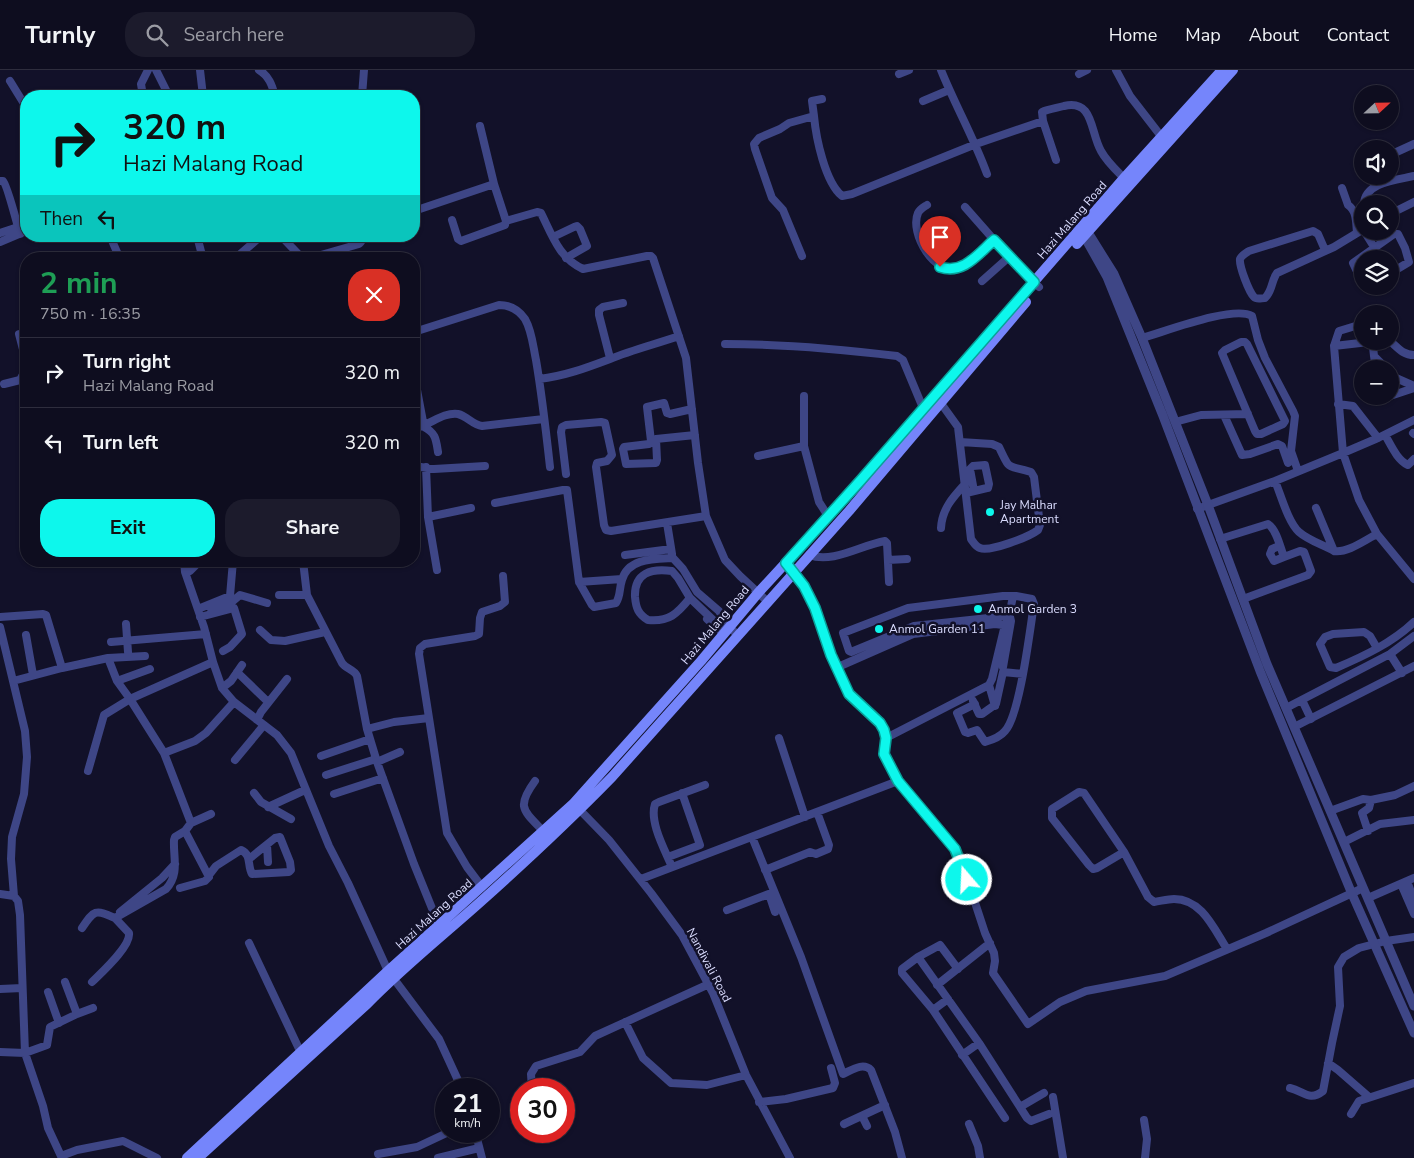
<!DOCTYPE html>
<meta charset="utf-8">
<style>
body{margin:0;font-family:"Nunito Sans",sans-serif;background:#1c1b2c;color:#f1f3f6;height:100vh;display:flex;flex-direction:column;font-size:19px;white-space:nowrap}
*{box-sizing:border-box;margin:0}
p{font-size:16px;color:#9b9ca4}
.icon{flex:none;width:28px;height:28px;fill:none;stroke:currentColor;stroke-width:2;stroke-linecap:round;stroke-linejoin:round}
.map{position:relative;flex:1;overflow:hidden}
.drawer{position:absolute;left:20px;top:182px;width:400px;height:315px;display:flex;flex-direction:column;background:#0e0d1f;border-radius:20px;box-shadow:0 1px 4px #0004,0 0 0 1px #2e2d3d}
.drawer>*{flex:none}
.top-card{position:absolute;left:20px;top:20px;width:400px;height:152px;border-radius:20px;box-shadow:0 1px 4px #0004,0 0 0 1px #2e2d3d;background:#0df7ec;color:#111;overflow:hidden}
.needle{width:32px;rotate:68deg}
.fabs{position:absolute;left:1354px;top:15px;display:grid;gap:10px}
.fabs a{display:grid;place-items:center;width:45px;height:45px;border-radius:50%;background:#0e0d1f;box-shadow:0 1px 4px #0004,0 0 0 1px #2e2d3d;font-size:25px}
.speed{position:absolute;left:435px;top:1008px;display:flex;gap:10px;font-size:25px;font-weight:700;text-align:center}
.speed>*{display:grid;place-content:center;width:65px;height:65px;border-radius:50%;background:#0e0d1f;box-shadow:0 1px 4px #0004,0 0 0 1px #2e2d3d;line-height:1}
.speed small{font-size:12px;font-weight:400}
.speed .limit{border:8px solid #d22;background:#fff;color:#111}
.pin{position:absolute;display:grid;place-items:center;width:42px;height:42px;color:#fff;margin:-51px -21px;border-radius:50% 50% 50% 0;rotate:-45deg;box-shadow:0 0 5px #0007}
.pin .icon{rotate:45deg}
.me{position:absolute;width:55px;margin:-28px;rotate:341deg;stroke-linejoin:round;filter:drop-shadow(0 0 4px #0008)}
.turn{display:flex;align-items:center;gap:18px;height:105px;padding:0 20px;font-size:22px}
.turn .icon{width:65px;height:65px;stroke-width:2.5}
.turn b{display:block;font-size:35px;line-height:42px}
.then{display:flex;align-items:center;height:48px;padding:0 20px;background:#0003;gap:10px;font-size:19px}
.round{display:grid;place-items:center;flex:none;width:52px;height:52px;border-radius:20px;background:#1c1b2c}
.summary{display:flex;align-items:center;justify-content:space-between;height:85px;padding:0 20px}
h1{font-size:30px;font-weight:700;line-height:38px;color:#1e9e55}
.action{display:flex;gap:10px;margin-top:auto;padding:10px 20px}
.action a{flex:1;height:58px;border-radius:20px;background:#0df7ec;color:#111;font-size:20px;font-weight:700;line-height:58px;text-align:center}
.action a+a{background:#1c1b2c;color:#f1f3f6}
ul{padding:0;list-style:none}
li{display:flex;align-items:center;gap:15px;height:70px;padding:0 20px;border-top:1px solid #2e2d3d}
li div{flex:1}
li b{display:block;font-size:19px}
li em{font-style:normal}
header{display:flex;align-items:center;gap:30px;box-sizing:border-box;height:70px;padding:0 25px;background:#0e0d1f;border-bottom:1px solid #2e2d3d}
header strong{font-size:24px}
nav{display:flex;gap:28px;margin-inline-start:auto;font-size:18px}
.search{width:350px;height:45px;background:#1c1b2c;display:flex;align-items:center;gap:12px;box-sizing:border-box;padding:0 18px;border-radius:20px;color:#9b9ca4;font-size:19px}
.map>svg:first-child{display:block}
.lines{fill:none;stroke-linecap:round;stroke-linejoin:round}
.minor{stroke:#3e4686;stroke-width:8}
.tertiary{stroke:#3e4686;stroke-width:9}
.secondary{stroke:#7585fb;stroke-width:10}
.route-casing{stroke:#08a199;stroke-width:12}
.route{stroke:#0df7ec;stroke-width:9}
.poi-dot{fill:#0df7ec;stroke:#121129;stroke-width:2}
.labels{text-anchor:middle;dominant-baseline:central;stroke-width:5;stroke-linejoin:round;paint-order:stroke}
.street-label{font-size:12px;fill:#dadcfe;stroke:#121129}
.poi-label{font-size:12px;fill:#dadcfe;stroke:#121129;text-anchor:start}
</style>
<header>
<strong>Turnly</strong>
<div class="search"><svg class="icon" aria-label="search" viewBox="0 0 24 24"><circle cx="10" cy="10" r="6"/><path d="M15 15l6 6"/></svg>Search here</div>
<nav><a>Home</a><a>Map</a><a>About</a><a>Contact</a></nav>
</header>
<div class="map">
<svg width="1414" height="1088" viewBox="0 0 1414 1088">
<rect width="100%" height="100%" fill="#121129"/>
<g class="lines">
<path class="minor" d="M 156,0 L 169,26
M 200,0 L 203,26
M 259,0 C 269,6 272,15 275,26
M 941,0 C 955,35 974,68 987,104
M 1116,0 L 1130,26 L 1164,70
M 899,4 L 909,0
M 1079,4 L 1087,0
M 10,11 L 26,37
M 143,26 L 141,14 L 148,0
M 362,26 L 364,0
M 923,31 L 949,20
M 814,46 L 812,31 L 822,29
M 1390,85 L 1414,74
M 1056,90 L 1043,51 L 1042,42 C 1048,39 1057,38 1064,36 C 1094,29 1090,62 1101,81 C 1107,92 1116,100 1124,108
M 0,111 L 3,111 C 7,114 17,154 20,164
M 1342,118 L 1348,135 C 1357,141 1356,153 1357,163
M 1364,134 C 1365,112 1397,110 1414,106
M 927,135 C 924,137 920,139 918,143 C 909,163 935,208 960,198 C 973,193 984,179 994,171
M 965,137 L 1009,187 L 1039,217
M 414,141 L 494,114 L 480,56
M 1390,144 L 1414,132
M 452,150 L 458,169 L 461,171 L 505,155 L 506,151 L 494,114
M 506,151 L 537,142 L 541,143 C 552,165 559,188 583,199 L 647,186 L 651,186 L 653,188 L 686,288 L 698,393 L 706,446 L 725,490 L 740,506 L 767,531
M 1364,161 L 1374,177
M 0,163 L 18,157
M 110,166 L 120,189
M 197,166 L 203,189
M 281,166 L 303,189
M 553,167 L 574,157 L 577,156 L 580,159 L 587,176 L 566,188
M 0,172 L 26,161
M 1325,180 L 1318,164 L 1313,161 L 1249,181 C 1246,183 1241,186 1240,189 C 1239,196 1249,222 1254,227 C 1257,230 1261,228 1265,228 C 1273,220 1271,211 1277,203 L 1334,177 L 1362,160
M 802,186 L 783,140 L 772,128 L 755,79 L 754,74 L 759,68 L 780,59 L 789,53 L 814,46 C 816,68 825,112 842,126 L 852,124 L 976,74 L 1043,51
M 231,189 L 238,186 L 261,166
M 307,189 L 359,174 L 361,172 L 361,166
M 982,211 L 1009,187
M 1362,212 L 1353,193 L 1394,164 L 1398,164 L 1405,178 L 1409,192 L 1399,198 L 1390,198
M 414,262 L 499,235 C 510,235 518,239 525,249 C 532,261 533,276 536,290 C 542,325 546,361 550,397
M 19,264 L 26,291
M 1142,268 C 1164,262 1233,235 1252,246 L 1258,270 L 1265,288 L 1293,341 L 1295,346 L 1291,381 L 1298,401
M 1390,271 C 1398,278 1403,285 1414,285
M 1241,272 L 1245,272 L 1247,274 L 1285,351 L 1283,354 L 1261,364 L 1257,364 L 1255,361 L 1222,283 L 1225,280 Z
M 725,274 C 783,274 840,279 897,286 L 903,290 L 923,338 L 926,340
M 1334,276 L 1369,272 L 1373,277 L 1374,286 L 1387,299
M 1374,286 L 1376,299
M 610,288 L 599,245 L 599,240 L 603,237 L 623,233
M 1390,302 L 1396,308 L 1414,316
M 414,304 L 424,357 C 436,363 436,370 438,382
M 539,309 C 565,306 586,298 610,289 C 632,280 656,274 679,266
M 4,314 L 20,310 L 26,299
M 804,326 L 804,376 L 819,432 L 828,446
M 1380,326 L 1384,328 L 1389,326
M 1390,326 L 1414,318
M 940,332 L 958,357 L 971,469 C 974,473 976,477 980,478 C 990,482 1029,467 1038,460 L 1040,455 L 1034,407 L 1031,402 C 1007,394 1011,403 999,377 L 992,374 L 960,372
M 1338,334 L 1353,336 L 1378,368
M 1224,345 L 1242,385 L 1250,384 L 1278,374 L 1282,376 L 1288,393
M 1414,350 L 1378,368 L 1343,383 L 1359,430 L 1377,464 L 1414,509
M 1175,352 L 1201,345 L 1248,344
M 414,358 C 429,356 442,342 458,344 C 467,346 473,355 482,356 L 544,349
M 1413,363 L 1414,364
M 1385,365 C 1391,375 1397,390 1408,395 L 1414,389
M 656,369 L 657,390 L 656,393 L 626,394 L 623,379 L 624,377 L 649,374 L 656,369 L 695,365
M 651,371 L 647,337 L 664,333 L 667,343 L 670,344 L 692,339
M 758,386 L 804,376
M 414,396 L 434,399 L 485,396
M 426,397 L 428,447 L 437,500
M 566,404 L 561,362 L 562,357 L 566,355 L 601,352 L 605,353 L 612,385 L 607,391 L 597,393 L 596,397 L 604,455 L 606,460 L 611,461 L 706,446
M 1275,411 C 1281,425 1288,452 1299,462 C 1308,470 1323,475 1334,481 C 1348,483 1365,470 1377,464
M 966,423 L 987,418 L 988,418 L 989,414 L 985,395 L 973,396 L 970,399 L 974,421
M 495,433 L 563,420 L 567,420 L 579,512 L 592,535 L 594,537 L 616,533 C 621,525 619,518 622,510 C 628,488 654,489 673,488 L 683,499 L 697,522 L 719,541 L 730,558
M 1316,438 L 1334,481
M 1197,439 L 1275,411 L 1343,383 L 1334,276 L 1339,261 L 1362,254
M 428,447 L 471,438
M 667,453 L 672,484
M 941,458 C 942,439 953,427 965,414
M 1220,469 L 1268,454 C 1277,460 1280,477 1284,487 L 1300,481 L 1304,482 L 1311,501 L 1308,505 L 1243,529
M 1279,476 L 1272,479 L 1270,484 L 1274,491 L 1284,487
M 625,485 L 671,479
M 809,485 C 833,494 861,475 885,471 L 887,473 L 889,512
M 888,490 L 907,489
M 184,491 L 185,502 L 204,557 L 213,592 L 222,618 L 234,632 L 277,665 L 291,683 L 329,776 L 348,813 L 388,901 L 439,969 L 462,1019
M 303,491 L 307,525 L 342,593 C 346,599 354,599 357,606 L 367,659 L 377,692 L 414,794 L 440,858
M 786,493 C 818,530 826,579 849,622 C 856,636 875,643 882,658 C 887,666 885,672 883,680 C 883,685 894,705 898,710 C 902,717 908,722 913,727 C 929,746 948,766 960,787 L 985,863 L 994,883 L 995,891 L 993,903 L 1028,954 L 1060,932 L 1086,921 L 1165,906 L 1266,863 L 1363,818
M 185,502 L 190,501 L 200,491
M 579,512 L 622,509
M 279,525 L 307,525
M 690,528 C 677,544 669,552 648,550 C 638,544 636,538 635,527 C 634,503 651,498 672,501 L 678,508 L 690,528 L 713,550 L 730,558 L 738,565
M 198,539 L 230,526 L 233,491
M 211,539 L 233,531 L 240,525 L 267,533
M 0,547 L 43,544 L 46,545 L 62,598
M 200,547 L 234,538 L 242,564 L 230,577 L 223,581
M 707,549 L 724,564
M 1007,550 L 1009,547 L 1013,526
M 126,554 L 128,582
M 0,557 L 25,661 L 27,687 L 24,724 L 12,767 L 11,789 L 14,826
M 260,560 L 271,570 L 285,571 L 325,562
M 26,565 L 33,605
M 111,572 L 206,564
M 1377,578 L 1370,566 L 1364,562 L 1333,564 L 1325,567 L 1320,574 L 1330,597 L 1336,598 C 1364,586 1392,573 1414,552
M 1390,584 L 1402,603
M 108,588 L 145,586
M 838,597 L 913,564 L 995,554 L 1003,555 L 1004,559 L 992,609 L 989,615 L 886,668
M 237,602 L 268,632
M 13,611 L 62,598 L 108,588 L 117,611 L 130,629 L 213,592
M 117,611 L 150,599
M 989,615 L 995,636
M 222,618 L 231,611 L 242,595
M 1302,630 L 1311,649
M 973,631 L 979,644 L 982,644 L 996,634 L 1003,602 L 1023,604
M 975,634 L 957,643 L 965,662 L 968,663 L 977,660 L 985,672 C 992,670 1001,666 1005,661 C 1020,645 1030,559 1034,534 L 1032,529 L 1016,526 L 1003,526 L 908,538 L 843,563 L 849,581 L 851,582 L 914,556 L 1007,546 L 1010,547 L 1011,551 L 1003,597
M 1286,638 L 1390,584 L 1414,566
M 257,650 L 261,642 L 287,609
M 1294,657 L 1414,596
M 367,659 L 394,652 L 429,648
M 779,668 L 805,747
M 164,683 L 191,753 L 211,744
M 321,686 L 370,669
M 235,690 L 264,655
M 377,692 L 400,682
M 88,701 L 104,645 L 130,629 L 164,683 L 195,671 L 206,663 L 234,632
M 326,705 L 376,689
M 535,711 C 516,737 523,740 543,761
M 1079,722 L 1084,723 L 1124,782 L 1097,798 L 1093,799 L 1089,795 L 1052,748 L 1052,739 Z
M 254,723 L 261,732 L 291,749
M 334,724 L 383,708
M 268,737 L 305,720
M 577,737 L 609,770 L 651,823 L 682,865 L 713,923 L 746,1005 L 790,1088
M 1330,741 L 1363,729 L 1371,730
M 1368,761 L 1362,743 L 1369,738 L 1371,730 L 1395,725 L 1414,716
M 752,767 L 801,887 L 843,1004 C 852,1000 863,992 871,1000 L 895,1062 L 902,1088
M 1344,772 L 1380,754 L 1414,750
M 267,775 L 268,792
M 1124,782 L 1148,827 L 1154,832 C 1161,831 1168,829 1174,829 C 1202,829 1214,859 1227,879
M 668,787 L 700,775 L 682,723
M 672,797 C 665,780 649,752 655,734 L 659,732 L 705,715
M 765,800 L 810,782 L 816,784 L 828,779 L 829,775 L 817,742
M 209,805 L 216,796 L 241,780 C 252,785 247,795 252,804 L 289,802 L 291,800 L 290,792 L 280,767 L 275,768 L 249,789
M 641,809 L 898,711
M 1407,811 L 1414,830
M 1401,814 L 1414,844
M 482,817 L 467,797 L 447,763 L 419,584 L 420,578 L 425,574 L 475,566 L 479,564 L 480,548 L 482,542 L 500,536 L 505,532 L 503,506
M 180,818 L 205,811 L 209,807 L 185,761
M 0,824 L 14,826 L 18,831 L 20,845 L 25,983 L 43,1036 L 48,1058 L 61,1086 L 77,1080 L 123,1071 L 157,1088
M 769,824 L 775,842
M 1368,828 L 1414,808
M 727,840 L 774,822
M 120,842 L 162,808 L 175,794
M 82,858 C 94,840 95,839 115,848 L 166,819 C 180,804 173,787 174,770 L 175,767 L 185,761 L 191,753
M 249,873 L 301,983
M 918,887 L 940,875 L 958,899
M 92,912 C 102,902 131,876 129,863 L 115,848
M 937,915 L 990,873
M 0,919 L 22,918
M 48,922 L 59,953
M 933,940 L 948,929
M 77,944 L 93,938
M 625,952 L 643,988 L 671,1013 L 707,1015 L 746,1005
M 0,982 L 25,983 L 47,975 L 50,957 L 77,944 L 65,912
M 962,985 L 979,973
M 1328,993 L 1338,1000 L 1369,1027
M 1290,1018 C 1304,1021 1309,1032 1323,1021 L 1332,973 L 1340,936 L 1338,897 L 1344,887 L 1359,878 L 1386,871 L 1414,867
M 532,1019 L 531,1004 L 536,996 L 580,982 L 595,966 L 709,914
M 1053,1027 L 1063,1088
M 759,1032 L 786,1029 L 833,1018 L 835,1013 L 831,998
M 1020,1037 L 1044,1023
M 1351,1044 L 1359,1031 L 1414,1013
M 862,1046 L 867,1056
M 1005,1048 L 933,940 L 902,903 L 902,899 L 918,887 L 979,973 L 1027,1048 L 1031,1051 L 1049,1044
M 1144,1050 L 1147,1069 L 1145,1088
M 844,1054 L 885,1035
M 969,1054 L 978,1076 L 980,1088
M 475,1061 L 482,1088
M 378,1084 L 417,1077 L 451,1061
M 438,1088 L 479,1078"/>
<path class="tertiary" d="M 1084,156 L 1114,204 L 1142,268 L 1208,435 L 1267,594 L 1414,936
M 1079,162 L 1084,166 L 1107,207 L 1163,346 L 1260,601 L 1352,824 L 1414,963"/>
<path class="secondary" d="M 1077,174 L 1233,0
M 187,1088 L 388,901 L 573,734 L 701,591 L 758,523 L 861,411 L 1124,108 L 1222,0
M 198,1088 L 367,934 C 402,898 441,867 478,834 C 524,793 569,751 612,707 L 849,441 L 1026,232"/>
</g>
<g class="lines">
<defs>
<path id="route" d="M 940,197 C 963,205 978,184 994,170 L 1034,212 L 861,410 L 786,493 L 804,516 L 815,538 L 831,585 L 849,624 L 880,653 L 884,660 L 886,668 L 884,684 L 898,711 L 955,779 L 967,810"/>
</defs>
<use href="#route" class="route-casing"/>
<use href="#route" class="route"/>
</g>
<g class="poi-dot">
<circle cx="990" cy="442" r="5"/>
<circle cx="978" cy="539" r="5"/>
<circle cx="879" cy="559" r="5"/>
</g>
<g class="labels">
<g class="street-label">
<text transform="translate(1072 150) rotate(-49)">Hazi Malang Road</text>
<text transform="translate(715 555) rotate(-50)">Hazi Malang Road</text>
<text transform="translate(434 844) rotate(-42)">Hazi Malang Road</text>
<text transform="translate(709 895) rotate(62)">Nandivali Road</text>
</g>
<g class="poi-label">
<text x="1000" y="435">Jay Malhar<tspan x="1000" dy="14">Apartment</tspan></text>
<text x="988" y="539">Anmol Garden 3</text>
<text x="889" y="559">Anmol Garden 11</text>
</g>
</g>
</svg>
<div class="fabs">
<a><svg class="needle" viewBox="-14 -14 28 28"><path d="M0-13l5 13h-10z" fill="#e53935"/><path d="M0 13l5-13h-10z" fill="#9b9ca4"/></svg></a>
<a><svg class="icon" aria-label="sound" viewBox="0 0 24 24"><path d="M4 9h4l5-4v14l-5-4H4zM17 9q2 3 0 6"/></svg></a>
<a><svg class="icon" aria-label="search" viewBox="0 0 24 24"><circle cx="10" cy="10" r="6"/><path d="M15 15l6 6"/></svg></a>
<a><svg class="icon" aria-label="layers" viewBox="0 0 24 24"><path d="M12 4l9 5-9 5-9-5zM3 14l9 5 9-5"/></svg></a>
<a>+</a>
<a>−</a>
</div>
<div class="speed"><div>21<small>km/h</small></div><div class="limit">30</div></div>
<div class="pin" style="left:940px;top:197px;background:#d93025"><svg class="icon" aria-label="arrive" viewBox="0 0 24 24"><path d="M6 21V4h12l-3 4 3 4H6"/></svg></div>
<svg class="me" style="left:967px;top:810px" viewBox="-20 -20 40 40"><circle r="17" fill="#0df7ec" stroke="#fff" stroke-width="3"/><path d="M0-11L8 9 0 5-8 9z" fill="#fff"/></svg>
<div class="top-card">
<div class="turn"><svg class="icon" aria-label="right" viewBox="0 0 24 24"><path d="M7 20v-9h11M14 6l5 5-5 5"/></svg><div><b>320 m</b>Hazi Malang Road</div></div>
<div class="then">Then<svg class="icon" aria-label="left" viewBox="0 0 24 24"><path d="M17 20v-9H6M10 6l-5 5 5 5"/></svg></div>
</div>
<section class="drawer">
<div class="summary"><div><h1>2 min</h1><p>750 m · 16:35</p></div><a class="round" style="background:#d93025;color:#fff"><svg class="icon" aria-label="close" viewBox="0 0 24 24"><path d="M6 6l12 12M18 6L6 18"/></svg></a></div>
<ul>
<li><svg class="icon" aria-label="right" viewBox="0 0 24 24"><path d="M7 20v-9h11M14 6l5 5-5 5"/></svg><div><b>Turn right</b><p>Hazi Malang Road</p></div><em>320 m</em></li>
<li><svg class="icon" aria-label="left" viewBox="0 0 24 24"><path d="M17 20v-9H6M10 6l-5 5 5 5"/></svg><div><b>Turn left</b></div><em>320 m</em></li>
</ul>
<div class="action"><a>Exit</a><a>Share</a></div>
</section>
</div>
